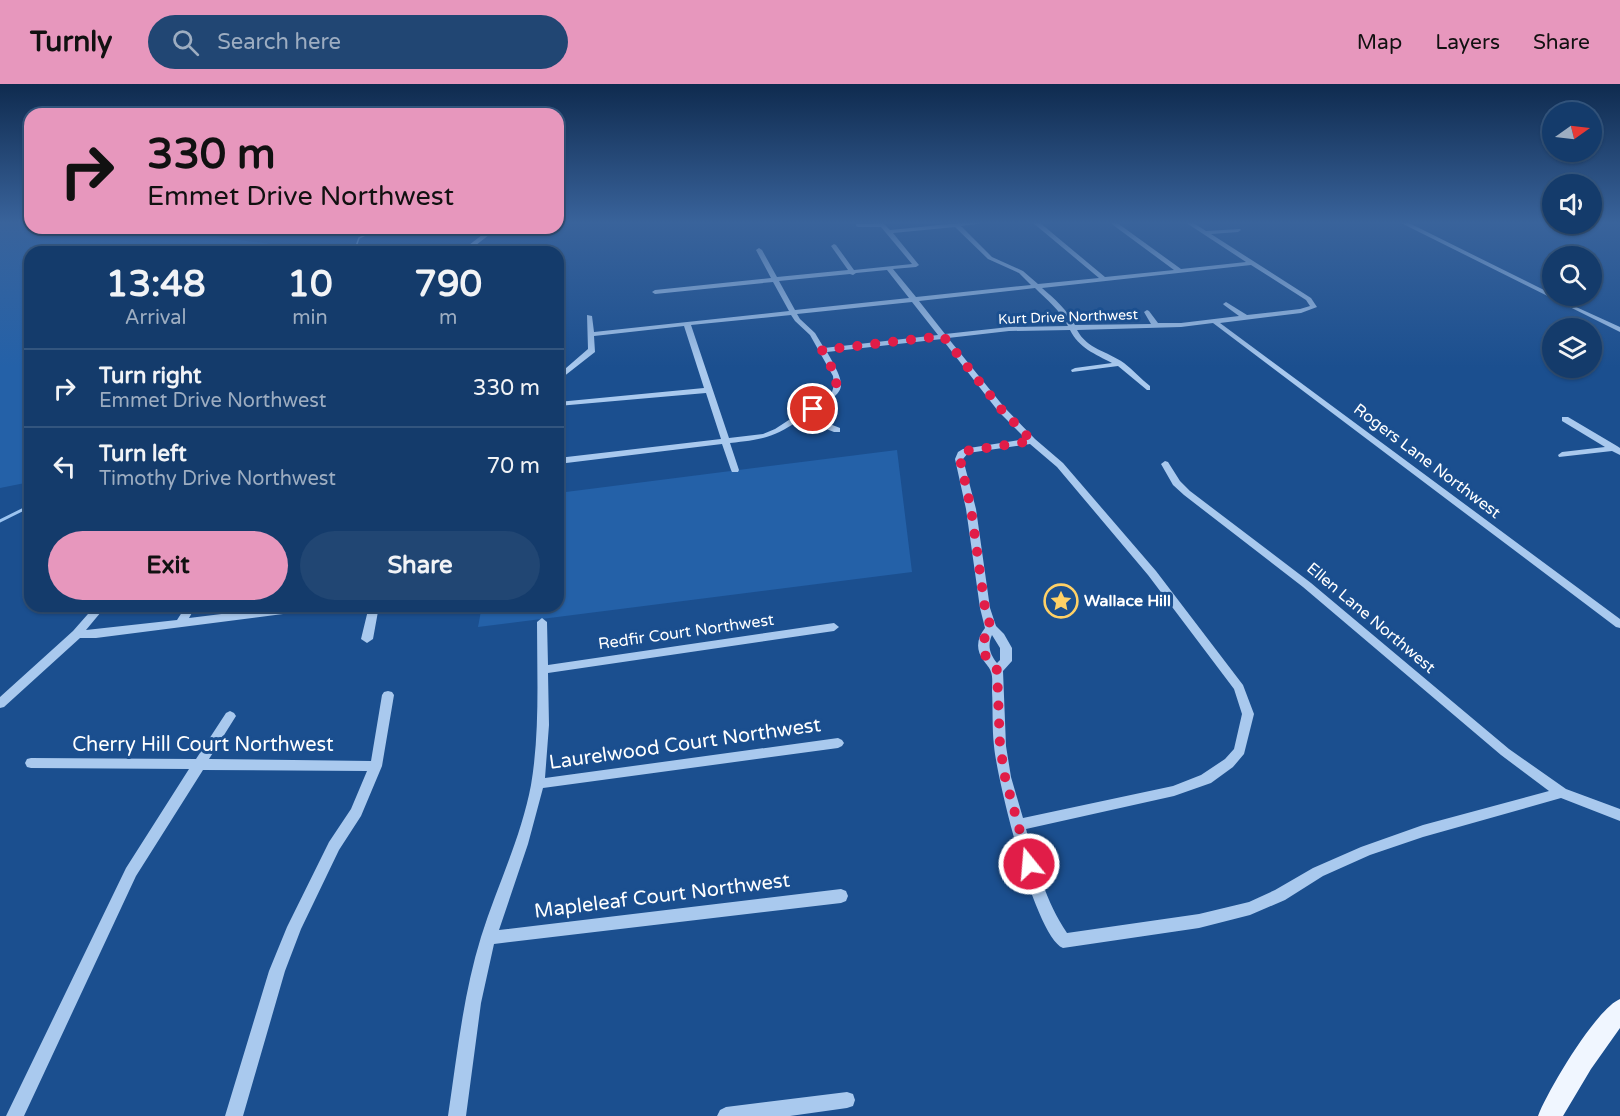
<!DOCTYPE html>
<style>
body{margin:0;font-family:"Varela Round",sans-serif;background:#214673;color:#f1f3f6;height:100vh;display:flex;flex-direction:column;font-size:22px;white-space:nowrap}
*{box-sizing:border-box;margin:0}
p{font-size:20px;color:#9dadc1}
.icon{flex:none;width:33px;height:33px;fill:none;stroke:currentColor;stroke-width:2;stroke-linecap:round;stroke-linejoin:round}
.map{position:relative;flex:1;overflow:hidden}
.side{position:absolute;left:24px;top:162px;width:540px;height:366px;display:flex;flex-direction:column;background:#143b6b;border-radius:18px;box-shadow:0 2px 4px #0004,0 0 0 2px #33557e}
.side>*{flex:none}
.top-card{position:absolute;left:24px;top:24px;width:540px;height:126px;border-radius:18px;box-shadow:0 2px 4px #0004,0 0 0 2px #33557e;background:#e797bd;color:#111;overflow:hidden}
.needle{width:39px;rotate:76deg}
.buttons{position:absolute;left:1542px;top:18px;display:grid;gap:12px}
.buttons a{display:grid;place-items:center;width:60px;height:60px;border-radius:50%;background:#143b6b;box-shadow:0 2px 4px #0004,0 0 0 2px #33557e;font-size:30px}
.pin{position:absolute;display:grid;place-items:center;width:51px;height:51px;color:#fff;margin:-26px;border:3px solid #fff;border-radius:50%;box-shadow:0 2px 6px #0007}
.me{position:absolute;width:66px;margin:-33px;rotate:343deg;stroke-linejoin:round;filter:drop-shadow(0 0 4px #0008)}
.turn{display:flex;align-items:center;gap:21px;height:126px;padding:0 24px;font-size:27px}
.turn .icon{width:78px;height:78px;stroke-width:2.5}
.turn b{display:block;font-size:42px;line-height:51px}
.eta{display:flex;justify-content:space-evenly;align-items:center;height:102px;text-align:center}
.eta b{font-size:36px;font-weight:700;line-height:42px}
.primary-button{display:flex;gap:12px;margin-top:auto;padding:12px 24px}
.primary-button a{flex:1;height:69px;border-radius:36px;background:#e797bd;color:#111;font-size:24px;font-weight:700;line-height:69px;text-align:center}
.primary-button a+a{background:#214673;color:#f1f3f6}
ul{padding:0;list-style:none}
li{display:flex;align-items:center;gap:18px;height:78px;padding:0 24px;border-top:2px solid #33557e}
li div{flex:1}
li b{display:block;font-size:22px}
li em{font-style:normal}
header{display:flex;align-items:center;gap:36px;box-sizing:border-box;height:84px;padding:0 30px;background:#e797bd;color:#111}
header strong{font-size:28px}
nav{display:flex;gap:33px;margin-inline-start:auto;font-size:21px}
.search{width:420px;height:54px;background:#214673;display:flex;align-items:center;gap:15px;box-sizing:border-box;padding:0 21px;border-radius:33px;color:#9dadc1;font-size:22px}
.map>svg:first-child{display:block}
.green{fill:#2461a8}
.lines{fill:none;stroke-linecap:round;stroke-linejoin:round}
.stream-far1{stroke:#9cc4f0;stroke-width:1.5}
.stream{stroke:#9cc4f0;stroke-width:3}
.minor{fill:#a9c9ee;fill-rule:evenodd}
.major{fill:#f0f6ff;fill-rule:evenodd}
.route{stroke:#e11d48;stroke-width:10;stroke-dasharray:0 18}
.labels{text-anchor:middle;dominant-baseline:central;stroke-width:6;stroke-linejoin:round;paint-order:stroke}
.far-street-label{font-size:14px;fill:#fff;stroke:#1b4f8f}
.street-label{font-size:16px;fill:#fff;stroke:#1b4f8f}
.poi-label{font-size:16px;font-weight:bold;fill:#fff;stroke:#1b4f8f;text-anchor:start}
.near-street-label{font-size:20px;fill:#fff;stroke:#1b4f8f}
</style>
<header>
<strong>Turnly</strong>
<div class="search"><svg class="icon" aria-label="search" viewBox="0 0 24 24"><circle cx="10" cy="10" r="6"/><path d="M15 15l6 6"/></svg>Search here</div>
<nav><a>Map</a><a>Layers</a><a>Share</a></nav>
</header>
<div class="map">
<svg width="1620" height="1032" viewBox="0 0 1620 1032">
<rect width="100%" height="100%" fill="#1b4f8f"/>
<path class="green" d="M 0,138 L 30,138 L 30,144 L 235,144 L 217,153 L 331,168 L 30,168 L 30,398 L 0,404 Z
M 897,366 L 912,488 L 478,543 L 481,527 L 457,530 L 460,522 L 558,522 L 558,409 Z"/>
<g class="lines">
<path class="stream-far1" d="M 354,168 L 359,154 L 374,147 L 395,144"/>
<path class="stream" d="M 0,437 L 30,422"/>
<path class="minor" d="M 969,138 L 991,138 L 961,142 L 992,173 L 1023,187 L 1038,200 L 1099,194 L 1032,138 L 1039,138 L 1105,193 L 1174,186 L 1109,138 L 1116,138 L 1181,185 L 1246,178 L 1185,138 L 1192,138 L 1206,147 L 1240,145 L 1241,146 L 1238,148 L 1211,150 L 1311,214 L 1317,223 L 1301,229 L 1220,239 L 1620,535 L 1620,544 L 1616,543 L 1213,239 L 1181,243 L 1077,246 C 1087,265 1107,267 1124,279 C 1133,286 1141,295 1150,302 L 1150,306 L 1147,306 L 1118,282 L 1072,288 L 1071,286 L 1075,284 L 1112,279 C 1095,270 1079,264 1070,246 L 1009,247 L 948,254 L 1004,323 L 1035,355 L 1063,379 L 1156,487 L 1243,601 L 1254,630 L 1244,670 L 1233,683 L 1211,699 L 1174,712 L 1026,745 C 1036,781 1046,818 1067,849 L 1199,830 L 1249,818 L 1275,806 L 1313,784 L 1361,763 L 1423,741 L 1549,707 L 1501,671 L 1303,503 L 1184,411 L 1173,401 L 1161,380 L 1165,377 L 1168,378 L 1180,397 L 1190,407 L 1311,499 L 1509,665 L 1566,705 L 1620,725 L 1620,737 L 1561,714 L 1423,753 L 1370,771 L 1323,792 L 1285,816 L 1250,831 L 1199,844 L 1063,864 C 1035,853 997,695 994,662 C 992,644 993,625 992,607 C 992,601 993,593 991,588 C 990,584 986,580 984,577 C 975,566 977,554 985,544 L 980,524 L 966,425 L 955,375 L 958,368 L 963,365 L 1026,355 L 998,327 L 942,255 L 827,268 C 851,310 844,306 807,331 L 840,344 L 840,348 L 834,348 L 801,335 C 773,354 764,355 730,359 L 739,386 L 738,388 L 732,388 L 731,386 L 722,360 L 558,380 L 558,374 L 721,355 L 706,309 L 558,322 L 558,318 L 704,304 L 684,242 L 594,252 L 595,268 L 558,297 L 558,291 L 588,265 L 587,231 L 592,232 L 594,248 L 789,227 L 773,198 L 655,210 L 652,208 L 655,206 L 771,194 L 756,166 L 759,164 L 762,166 L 777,193 L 848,186 L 831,162 L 834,160 L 836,161 L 854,186 L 912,180 L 881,143 L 858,143 L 856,142 L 856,140 L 883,139 L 890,146 ZM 955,143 L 988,175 L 1019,189 L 1031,201 L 916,213 L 893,185 L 916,183 L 919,181 L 893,149 ZM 1251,181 L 1306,216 L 1310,222 L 1300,225 L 1247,231 L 1226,218 L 1223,220 L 1224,221 L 1239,232 L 1181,239 L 1158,239 L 1149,227 L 1147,226 L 1144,228 L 1151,240 L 1075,241 C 1067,226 1055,215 1042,204 ZM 887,186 L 909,214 L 795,226 L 779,197 L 850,190 L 853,191 L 856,189 ZM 1035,204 C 1047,216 1060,226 1068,242 L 1009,243 L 945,250 L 919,217 ZM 912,218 L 938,251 L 824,264 L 815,249 L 800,235 L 797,230 ZM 791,231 L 795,237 L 810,251 L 833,292 L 834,301 L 832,308 L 775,345 L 763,350 L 729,354 L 691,241 ZM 1030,360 L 1057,383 L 1148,491 L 1234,605 L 1242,630 L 1234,665 L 1225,675 L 1201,691 L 1173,702 L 1023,734 L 1011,693 L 1006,662 L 1003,587 L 1012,577 L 1012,564 L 1004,550 L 996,542 L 990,524 L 976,425 L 963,375 L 968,369 ZM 992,551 L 1000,564 L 1000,576 L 997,579 C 990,570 987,562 992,551 Z
M 1399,138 L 1407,138 L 1552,210 L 1552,212 L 1620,243 L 1620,248 Z
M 491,144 L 498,144 L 467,168 L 460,168 Z
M 1562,333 L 1568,333 L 1617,362 L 1620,364 L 1620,371 L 1612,367 L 1559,373 L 1558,371 L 1562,368 L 1605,363 L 1562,337 Z
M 95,522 L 106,522 L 86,546 L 177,536 L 186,522 L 196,522 L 189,534 L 286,522 L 319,522 L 314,526 L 96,554 L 80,554 L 4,623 L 0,624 L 0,613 L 73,547 Z
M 369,522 L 379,522 L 373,555 L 367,559 L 361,555 Z
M 542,534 L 547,538 L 548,581 L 834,539 L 839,543 L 834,547 L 548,589 L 549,641 L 545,694 L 838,654 L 842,656 L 844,659 L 842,662 L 838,664 L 543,704 L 528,760 L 499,846 L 841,805 L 846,807 L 848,812 L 846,817 L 841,819 L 494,860 L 481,919 L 466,1032 L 448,1032 C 457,972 463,911 481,853 C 497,802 521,754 531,701 C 540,648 537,592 537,538 Z
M 388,607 L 392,608 L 394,611 L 382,682 L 361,732 L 339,766 L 301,845 L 285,887 L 243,1032 L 225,1032 L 269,887 L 287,843 L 329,758 L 351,725 L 367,687 L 203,686 L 136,792 L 24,1032 L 6,1032 L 126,784 L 189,685 L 31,684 L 27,683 L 25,679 L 27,675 L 31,674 L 196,675 L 226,629 L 230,627 L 234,629 L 236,632 L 209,675 L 371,677 L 382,611 L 384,608 Z
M 847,1008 L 853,1010 L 855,1016 L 853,1022 L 847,1024 L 790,1032 L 717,1032 L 720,1026 L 726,1023 Z"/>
<path class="major" d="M 1620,915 L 1620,944 L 1591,985 L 1563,1032 L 1538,1032 C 1548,1006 1596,925 1620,915 Z"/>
</g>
<linearGradient id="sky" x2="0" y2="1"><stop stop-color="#0f2b4f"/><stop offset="0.49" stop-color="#39639b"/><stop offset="1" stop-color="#39639b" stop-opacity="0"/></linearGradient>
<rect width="1620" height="283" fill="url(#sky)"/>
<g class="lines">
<path class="route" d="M 813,325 C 846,304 839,297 822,266 L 943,252 L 1001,325 L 1032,357 L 966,367 L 961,370 L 960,375 L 971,425 L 985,524 L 991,544 L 985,552 L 983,561 L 985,571 L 997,586 L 1000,662 L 1005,693 L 1029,780"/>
</g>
<defs>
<symbol id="sight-ring" viewBox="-11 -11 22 22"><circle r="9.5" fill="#1b4f8f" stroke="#ffd166" stroke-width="1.5"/><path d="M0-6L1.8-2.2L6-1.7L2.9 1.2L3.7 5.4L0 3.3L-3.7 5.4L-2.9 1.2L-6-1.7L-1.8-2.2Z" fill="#ffd166"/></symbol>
</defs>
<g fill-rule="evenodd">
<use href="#sight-ring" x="1042" y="498" width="38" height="38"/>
</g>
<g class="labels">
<g class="far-street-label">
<text transform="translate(1068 233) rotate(-2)">Kurt Drive Northwest</text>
</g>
<g class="street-label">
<text transform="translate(1427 377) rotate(37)">Rogers Lane Northwest</text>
<text transform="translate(1371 534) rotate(40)">Ellen Lane Northwest</text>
<text transform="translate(686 548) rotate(-8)">Redfir Court Northwest</text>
</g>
<g class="poi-label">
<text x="1084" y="517">Wallace Hill</text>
</g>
<g class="near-street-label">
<text transform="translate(685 660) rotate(-8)">Laurelwood Court Northwest</text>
<text x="203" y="661">Cherry Hill Court Northwest</text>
<text transform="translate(662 812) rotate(-7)">Mapleleaf Court Northwest</text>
</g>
</g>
</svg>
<div class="buttons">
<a><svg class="needle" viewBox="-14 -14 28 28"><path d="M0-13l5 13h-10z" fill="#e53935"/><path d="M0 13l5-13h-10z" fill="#9dadc1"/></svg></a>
<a><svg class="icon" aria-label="sound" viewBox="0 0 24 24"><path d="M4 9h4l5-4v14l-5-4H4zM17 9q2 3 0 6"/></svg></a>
<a><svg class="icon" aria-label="search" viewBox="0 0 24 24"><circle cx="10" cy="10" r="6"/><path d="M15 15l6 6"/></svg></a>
<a><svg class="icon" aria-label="layers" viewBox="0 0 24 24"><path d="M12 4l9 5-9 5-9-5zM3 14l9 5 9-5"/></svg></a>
</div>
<div class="pin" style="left:813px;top:325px;background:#d93025"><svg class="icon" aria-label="arrive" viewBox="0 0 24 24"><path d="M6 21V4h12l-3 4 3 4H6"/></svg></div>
<svg class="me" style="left:1029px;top:780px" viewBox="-20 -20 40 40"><circle r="17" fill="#e11d48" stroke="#fff" stroke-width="3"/><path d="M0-11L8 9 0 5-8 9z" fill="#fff"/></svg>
<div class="top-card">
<div class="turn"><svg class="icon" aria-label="right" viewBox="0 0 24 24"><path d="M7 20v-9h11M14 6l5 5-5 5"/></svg><div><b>330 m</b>Emmet Drive Northwest</div></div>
</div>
<section class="side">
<div class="eta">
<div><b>13:48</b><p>Arrival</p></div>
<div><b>10</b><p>min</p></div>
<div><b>790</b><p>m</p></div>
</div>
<ul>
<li><svg class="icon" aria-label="right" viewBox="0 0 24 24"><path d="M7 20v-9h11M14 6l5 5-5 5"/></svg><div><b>Turn right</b><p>Emmet Drive Northwest</p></div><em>330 m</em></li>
<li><svg class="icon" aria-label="left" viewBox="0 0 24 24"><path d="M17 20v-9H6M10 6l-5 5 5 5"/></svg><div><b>Turn left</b><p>Timothy Drive Northwest</p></div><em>70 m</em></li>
</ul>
<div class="primary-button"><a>Exit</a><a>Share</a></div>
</section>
</div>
